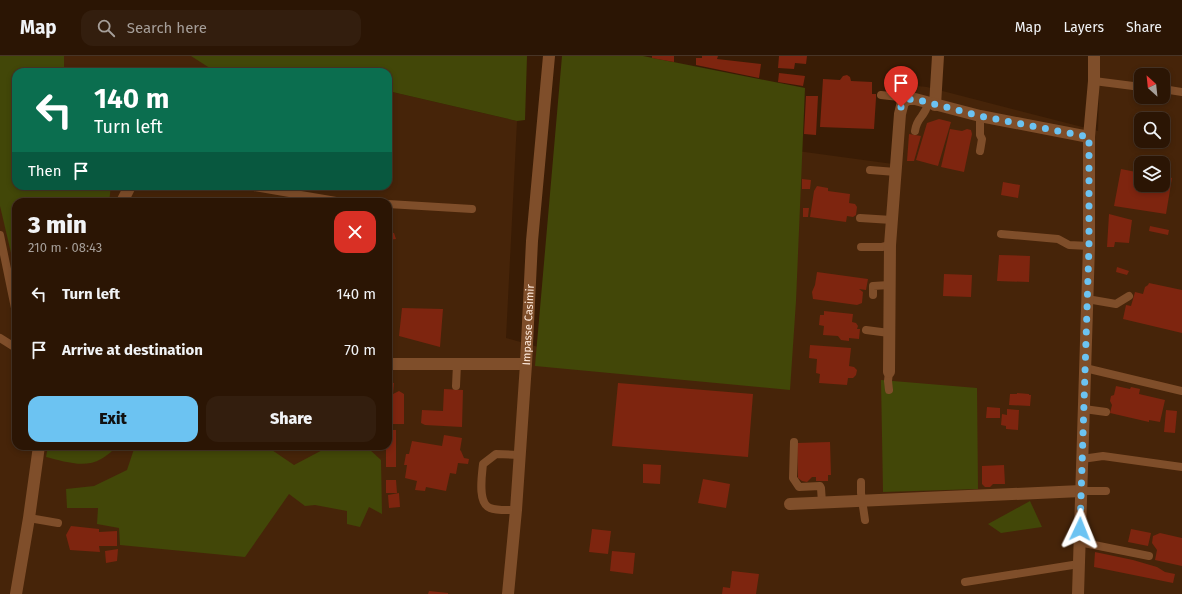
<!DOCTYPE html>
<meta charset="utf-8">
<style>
body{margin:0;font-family:"Fira Sans",sans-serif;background:#331e0e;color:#f1f3f6;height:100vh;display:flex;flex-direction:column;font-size:15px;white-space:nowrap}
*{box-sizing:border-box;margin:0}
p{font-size:13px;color:#a69f9a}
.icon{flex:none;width:22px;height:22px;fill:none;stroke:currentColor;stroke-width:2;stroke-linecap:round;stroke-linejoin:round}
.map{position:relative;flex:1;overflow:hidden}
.side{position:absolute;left:12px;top:142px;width:380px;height:252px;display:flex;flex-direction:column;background:#2b1504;border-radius:12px;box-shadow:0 2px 6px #0003,0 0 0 1px #473426}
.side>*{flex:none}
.guide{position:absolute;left:12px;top:12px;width:380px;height:122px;border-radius:12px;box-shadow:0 2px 6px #0003,0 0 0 1px #473426;background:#0b6e4f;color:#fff;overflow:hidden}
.needle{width:26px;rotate:333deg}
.tools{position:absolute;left:1134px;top:12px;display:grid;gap:8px}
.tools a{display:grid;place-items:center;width:36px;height:36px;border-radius:8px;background:#2b1504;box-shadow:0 2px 6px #0003,0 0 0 1px #473426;font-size:20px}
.pin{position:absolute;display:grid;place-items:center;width:34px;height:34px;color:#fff;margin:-41px -17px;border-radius:50% 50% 50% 0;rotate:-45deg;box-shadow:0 0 4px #0007}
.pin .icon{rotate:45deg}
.me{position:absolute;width:44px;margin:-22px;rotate:2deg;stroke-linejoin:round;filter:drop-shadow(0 0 3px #0008)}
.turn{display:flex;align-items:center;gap:14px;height:84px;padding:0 16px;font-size:18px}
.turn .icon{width:52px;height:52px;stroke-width:2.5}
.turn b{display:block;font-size:28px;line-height:34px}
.then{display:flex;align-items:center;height:38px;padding:0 16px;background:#0003;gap:8px;font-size:15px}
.round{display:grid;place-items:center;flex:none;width:42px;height:42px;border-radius:12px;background:#331e0e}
.headline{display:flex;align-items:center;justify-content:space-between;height:68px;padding:0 16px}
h1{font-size:24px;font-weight:800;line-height:30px}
.action{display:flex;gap:8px;margin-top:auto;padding:8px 16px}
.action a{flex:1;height:46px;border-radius:12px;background:#6cc3f2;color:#111;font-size:16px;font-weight:800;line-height:46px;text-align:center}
.action a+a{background:#331e0e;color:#f1f3f6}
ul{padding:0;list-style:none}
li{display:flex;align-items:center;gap:12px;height:56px;padding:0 16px}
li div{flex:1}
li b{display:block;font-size:15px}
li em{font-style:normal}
header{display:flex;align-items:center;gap:24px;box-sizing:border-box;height:56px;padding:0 20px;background:#2b1504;border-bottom:1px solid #473426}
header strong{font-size:19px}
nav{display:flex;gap:22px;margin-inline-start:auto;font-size:14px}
.search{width:280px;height:36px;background:#331e0e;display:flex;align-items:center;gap:10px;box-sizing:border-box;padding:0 14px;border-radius:12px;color:#a69f9a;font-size:15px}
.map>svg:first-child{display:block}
.built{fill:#462409;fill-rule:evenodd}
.green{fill:#424708}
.building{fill:#7e250f}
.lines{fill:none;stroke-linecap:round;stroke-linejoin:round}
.lane{stroke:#7f4e2a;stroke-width:8}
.street{stroke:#7f4e2a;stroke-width:12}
.route{stroke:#6cc3f2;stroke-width:7;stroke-dasharray:0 12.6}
.labels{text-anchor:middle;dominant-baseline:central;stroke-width:4;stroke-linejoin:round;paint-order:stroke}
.street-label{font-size:11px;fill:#ffeadc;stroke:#1d0700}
</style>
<header>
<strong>Map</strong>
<div class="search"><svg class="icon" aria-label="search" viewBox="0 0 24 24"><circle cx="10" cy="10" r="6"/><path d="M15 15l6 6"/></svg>Search here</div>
<nav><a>Map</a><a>Layers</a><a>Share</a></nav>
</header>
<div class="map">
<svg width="1182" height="538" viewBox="0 0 1182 538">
<rect width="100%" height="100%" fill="#391c05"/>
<path class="built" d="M 0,0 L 240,0 L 309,16 L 16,16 L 16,130 L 388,130 L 388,35 L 517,65 L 506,282 L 560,297 L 790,94 L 893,108 L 897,28 L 927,31 L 1098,75 L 1100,0 L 1182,0 L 1182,538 L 0,538 ZM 1141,19 L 1163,19 L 1163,41 L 1141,41 ZM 1141,63 L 1163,63 L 1163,85 L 1141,85 ZM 1141,107 L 1163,107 L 1163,129 L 1141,129 ZM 16,146 L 388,146 L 388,390 L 16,390 Z"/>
<path class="green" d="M 0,0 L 64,0 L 64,16 L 16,16 L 16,130 L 111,130 L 109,146 L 16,146 L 16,218 L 0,150 Z
M 191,0 L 527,0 L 525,64 L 517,65 L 388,35 L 388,16 L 216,16 Z
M 562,0 L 643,0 L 805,32 L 796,245 L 790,334 L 535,310 Z
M 881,324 L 977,332 L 978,433 L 883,436 Z
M 48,390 L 118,390 C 113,394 107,400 101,403 C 85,413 63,405 46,401 Z
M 135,390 L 266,390 L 294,409 L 330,390 L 350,390 L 369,393 L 381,404 L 382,458 L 369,451 L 360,471 L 347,468 L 347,455 L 315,449 L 305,450 L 289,438 L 245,501 L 120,489 L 119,472 L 97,468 L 98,452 L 67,452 L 66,433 L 94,430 L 127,414 Z
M 1030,445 L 1042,471 L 1001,477 L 988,468 Z"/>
<path class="building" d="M 652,0 L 674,0 L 674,6 L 652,2 Z
M 702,0 L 718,0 L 717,3 L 761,8 L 759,22 L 696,9 L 696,2 L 702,2 Z
M 779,0 L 807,0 L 806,8 L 795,7 L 794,13 L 778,12 Z
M 779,17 L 805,20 L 803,30 L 778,26 Z
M 847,19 L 850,21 L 851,25 L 872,26 L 872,38 L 876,38 L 876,42 L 874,73 L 820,71 L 823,23 L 840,24 L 843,20 Z
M 806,40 L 818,40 L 816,79 L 804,78 Z
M 939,63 L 951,66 L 938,110 L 916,104 L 927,67 Z
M 950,73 L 962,75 L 967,73 L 971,74 L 972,78 L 964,116 L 941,111 Z
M 909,78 L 921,80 L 914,105 L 907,105 Z
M 1121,113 L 1141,117 L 1141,129 L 1163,129 L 1163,120 L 1172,122 L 1166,158 L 1114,150 Z
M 802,123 L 811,124 L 810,133 L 802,133 Z
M 1003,126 L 1020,129 L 1018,142 L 1001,139 Z
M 817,130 L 828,132 L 828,135 L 850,138 L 849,147 L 855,148 L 857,151 L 856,159 L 853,161 L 847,160 L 846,166 L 810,161 L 814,135 Z
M 803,152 L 809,152 L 808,161 L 803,161 Z
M 1109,158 L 1132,164 L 1129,187 L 1115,186 L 1114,191 L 1107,191 Z
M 1150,170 L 1169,174 L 1168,179 L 1149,175 Z
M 388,177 L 394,177 L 396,183 L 388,184 Z
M 999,199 L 1030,200 L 1029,226 L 997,225 Z
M 1117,211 L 1129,215 L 1127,219 L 1116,216 Z
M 817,216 L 868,223 L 866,234 L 859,233 L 863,236 L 862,247 L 857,249 L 813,243 L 812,236 L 815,229 Z
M 944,218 L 972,219 L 971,241 L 943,240 Z
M 1149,227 L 1182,234 L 1182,277 L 1123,263 L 1126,249 L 1131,250 L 1135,236 L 1143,238 L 1145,231 L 1148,229 Z
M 402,252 L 443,253 L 440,291 L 399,280 Z
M 824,255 L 853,258 L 852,266 L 856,267 L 858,270 L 857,273 L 860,273 L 859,283 L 849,282 L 849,285 L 841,284 L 838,280 L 823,279 L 824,270 L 819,269 L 820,259 L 824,259 Z
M 810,289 L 851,292 L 849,310 L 854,311 L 857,314 L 856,319 L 853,322 L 848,322 L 847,329 L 819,327 L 820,318 L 816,317 L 817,303 L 809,302 Z
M 388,327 L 394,327 L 393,338 L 399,335 L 404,338 L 404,368 L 388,368 Z
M 618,327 L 753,338 L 748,401 L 612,390 Z
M 1116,330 L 1130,333 L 1131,331 L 1140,333 L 1139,338 L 1165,344 L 1160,366 L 1149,364 L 1149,366 L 1110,357 L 1112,349 L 1110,345 L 1111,340 L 1114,339 Z
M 444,333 L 463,334 L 462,371 L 425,369 L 421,367 L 422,354 L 443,355 Z
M 1017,337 L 1029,338 L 1029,339 L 1031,339 L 1030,350 L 1009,349 L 1010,338 L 1017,338 Z
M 987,351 L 1000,352 L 1000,362 L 986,362 Z
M 1007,353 L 1019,354 L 1018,374 L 1006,373 L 1006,370 L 1001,369 L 1002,358 L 1007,359 Z
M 1166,354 L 1177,355 L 1175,377 L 1164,376 Z
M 388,374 L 396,374 L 396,411 L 386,411 L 386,390 L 388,390 Z
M 444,379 L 462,382 L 460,394 L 461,395 L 464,402 L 469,403 L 468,408 L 458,407 L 456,418 L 450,417 L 446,435 L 426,431 L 425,435 L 415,434 L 417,425 L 405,422 L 407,409 L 404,409 L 406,398 L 409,398 L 412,385 L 442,390 Z
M 830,386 L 831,419 L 828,419 L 828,425 L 816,425 L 816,421 L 812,421 L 807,426 L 802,425 L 798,422 L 797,387 Z
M 643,408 L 661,409 L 660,428 L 643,427 Z
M 1004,409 L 1005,428 L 993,428 L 990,431 L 985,431 L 982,428 L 982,410 Z
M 703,423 L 730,428 L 726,452 L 698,447 Z
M 386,424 L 396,424 L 397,437 L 386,437 Z
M 399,437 L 400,451 L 389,452 L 388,439 Z
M 71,470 L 99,473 L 99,476 L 117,475 L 117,490 L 99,490 L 100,496 L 70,494 L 66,479 Z
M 592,473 L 611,475 L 608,498 L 589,496 Z
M 1131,473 L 1151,477 L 1148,490 L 1128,486 Z
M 1160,477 L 1182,482 L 1182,510 L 1155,504 L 1157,494 L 1152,487 L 1153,480 Z
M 118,493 L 117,505 L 106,507 L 105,495 Z
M 612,495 L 635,497 L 633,518 L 610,515 Z
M 1095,496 L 1133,504 L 1157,511 L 1165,516 L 1175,518 L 1173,527 L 1094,511 Z
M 732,515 L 759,518 L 756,538 L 722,538 L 723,531 L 730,532 Z
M 429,535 L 448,537 L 448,538 L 428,538 Z"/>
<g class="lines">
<path class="lane" d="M 1094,25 L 1141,31
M 1163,33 L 1182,36
M 881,39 L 899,41 L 903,46
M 915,75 C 917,60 925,62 928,47
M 980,95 L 982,83 L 980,79 L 980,60
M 870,114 L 896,116
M 248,130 L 342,146
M 388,148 L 472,153
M 860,162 L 892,164
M 1001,178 L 1058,183 L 1069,189 L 1089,190
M 0,179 L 16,257
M 861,191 L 882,191 L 890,189
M 873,239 L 873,230 L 889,229
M 1087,243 L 1116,248 L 1129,240
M 866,274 L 889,277
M 0,282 L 16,292
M 1085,312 L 1182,335
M 456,330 L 457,308
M 889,334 L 888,325 L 889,316
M 1084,353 L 1106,356
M 794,386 L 793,422 L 799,431 L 820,430 L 821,432 L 822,447
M 1082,403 L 1103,400 L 1182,411
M 861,426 L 861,437 L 865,464
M 1081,435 L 1106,435
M 516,454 C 508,454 497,455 490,452 C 477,447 482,419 483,408 L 496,398 L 519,399
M 29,462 L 58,467
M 1079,486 L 1149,500
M 965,526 L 1079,508"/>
<g class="street">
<path d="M 935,49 L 938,0"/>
<path d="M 122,146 L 130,130"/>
<path d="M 388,308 L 526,308"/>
<path d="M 889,316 L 890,189 L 900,58 L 903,46 L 908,43 L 915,43 L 980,60 L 1089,81"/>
<path d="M 790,448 L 1081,435"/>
<path d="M 16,538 L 29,462 L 39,390"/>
<path id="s1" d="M 508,538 L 516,454 L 526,308 L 532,185 L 549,0"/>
<path d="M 1078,538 L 1089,190 L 1089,81 L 1094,25 L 1094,0"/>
</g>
</g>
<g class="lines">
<path class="route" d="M 901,51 C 904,44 908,43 915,43 L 980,60 L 1089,81 L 1089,190 L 1080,473"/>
</g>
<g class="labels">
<g class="street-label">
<text stroke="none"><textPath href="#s1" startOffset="270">Impasse Casimir</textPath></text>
</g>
</g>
</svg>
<div class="tools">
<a><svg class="needle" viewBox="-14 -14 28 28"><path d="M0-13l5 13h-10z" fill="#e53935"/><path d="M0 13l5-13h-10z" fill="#a69f9a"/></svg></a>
<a><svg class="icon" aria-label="search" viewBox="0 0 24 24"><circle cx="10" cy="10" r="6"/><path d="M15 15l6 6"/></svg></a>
<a><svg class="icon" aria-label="layers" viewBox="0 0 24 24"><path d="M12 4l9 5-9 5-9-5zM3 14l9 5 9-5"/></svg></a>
</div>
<div class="pin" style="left:901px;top:51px;background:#d93025"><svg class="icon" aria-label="arrive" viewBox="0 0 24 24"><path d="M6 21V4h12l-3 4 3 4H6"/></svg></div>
<svg class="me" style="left:1080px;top:473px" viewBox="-20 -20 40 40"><path d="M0-17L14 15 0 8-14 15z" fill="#6cc3f2" stroke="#fff" stroke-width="4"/></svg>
<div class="guide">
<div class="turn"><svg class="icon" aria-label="left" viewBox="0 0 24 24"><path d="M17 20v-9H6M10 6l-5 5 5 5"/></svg><div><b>140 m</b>Turn left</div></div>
<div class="then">Then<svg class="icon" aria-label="arrive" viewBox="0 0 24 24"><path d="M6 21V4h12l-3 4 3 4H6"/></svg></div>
</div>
<section class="side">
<div class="headline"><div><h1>3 min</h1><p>210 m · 08:43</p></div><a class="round" style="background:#d93025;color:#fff"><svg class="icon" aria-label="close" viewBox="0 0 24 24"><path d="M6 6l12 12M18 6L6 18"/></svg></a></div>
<ul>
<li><svg class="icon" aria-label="left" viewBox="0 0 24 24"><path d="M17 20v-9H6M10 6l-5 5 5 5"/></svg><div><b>Turn left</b></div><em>140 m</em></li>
<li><svg class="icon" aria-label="arrive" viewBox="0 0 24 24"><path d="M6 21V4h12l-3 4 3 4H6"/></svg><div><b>Arrive at destination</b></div><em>70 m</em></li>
</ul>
<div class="action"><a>Exit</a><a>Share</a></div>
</section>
</div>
